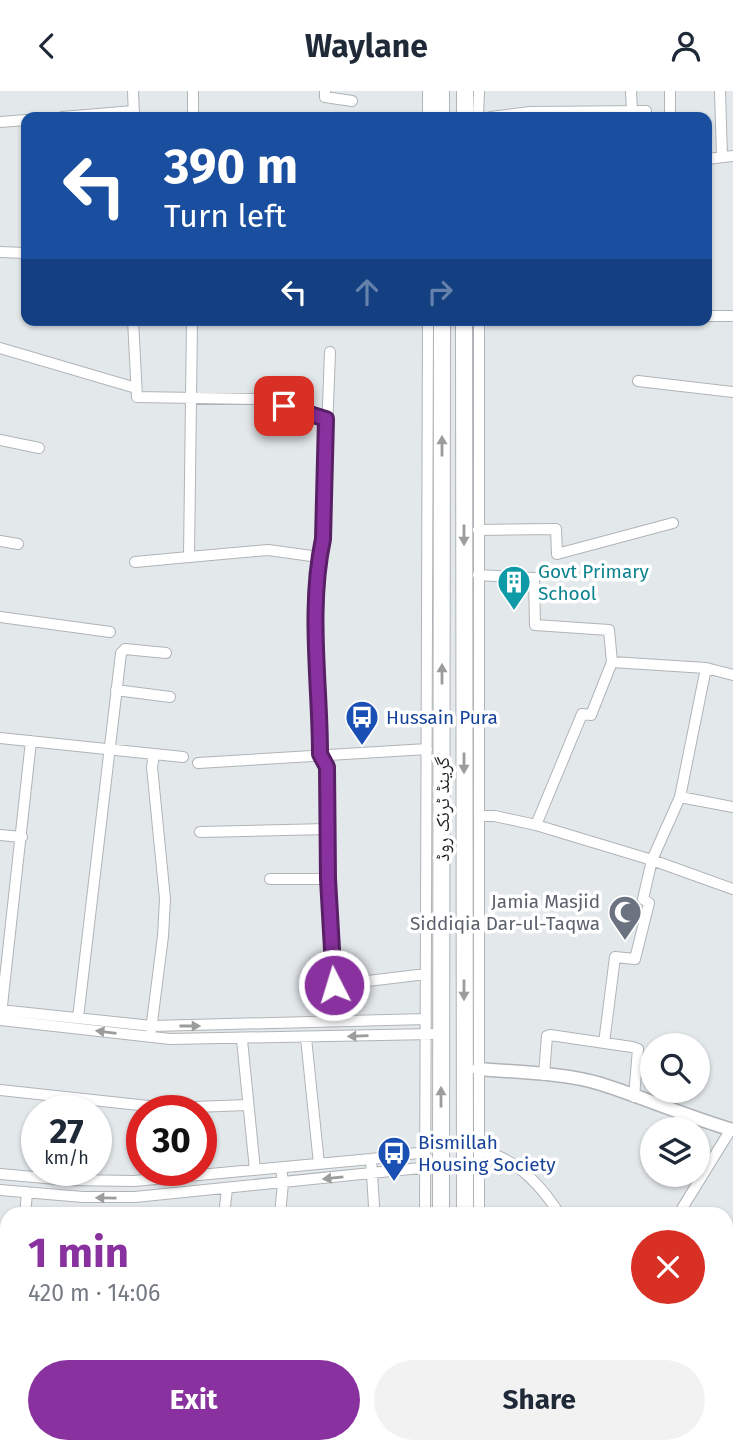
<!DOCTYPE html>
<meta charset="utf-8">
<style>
body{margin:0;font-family:"Fira Sans","Noto Naskh Arabic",sans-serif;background:#f2f2f3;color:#1f2937;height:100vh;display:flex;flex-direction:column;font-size:26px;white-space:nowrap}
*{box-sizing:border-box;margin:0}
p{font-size:23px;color:#747a83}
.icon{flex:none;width:38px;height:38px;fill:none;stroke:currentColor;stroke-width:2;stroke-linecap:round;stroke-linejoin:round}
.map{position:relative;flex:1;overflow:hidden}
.sheet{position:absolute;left:0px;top:1116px;width:733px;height:247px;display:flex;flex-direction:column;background:#fff;border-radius:21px 21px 0 0;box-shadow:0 2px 5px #0004}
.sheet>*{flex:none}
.hud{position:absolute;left:21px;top:21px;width:691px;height:214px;border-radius:14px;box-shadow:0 2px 5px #0004;background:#1a4fa0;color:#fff;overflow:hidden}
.controls{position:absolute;left:640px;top:942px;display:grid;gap:14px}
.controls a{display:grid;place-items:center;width:70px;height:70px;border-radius:50%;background:#fff;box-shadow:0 2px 5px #0004;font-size:35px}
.speed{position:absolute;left:21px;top:1004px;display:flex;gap:14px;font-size:35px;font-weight:700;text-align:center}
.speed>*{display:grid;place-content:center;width:91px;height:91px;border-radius:50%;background:#fff;box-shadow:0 2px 5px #0004;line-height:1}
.speed small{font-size:18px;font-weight:400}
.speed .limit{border:10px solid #d22;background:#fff;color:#111}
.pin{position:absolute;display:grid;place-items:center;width:60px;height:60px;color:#fff;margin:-30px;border-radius:14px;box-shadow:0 4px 10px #0006}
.me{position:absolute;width:77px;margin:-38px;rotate:355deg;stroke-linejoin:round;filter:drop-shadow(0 0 5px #0008)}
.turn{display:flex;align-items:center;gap:24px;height:147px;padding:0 28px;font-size:32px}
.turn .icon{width:91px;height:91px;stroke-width:2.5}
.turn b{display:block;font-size:49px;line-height:60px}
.lanes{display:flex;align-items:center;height:66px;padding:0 28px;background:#0003;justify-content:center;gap:35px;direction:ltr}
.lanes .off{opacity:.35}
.round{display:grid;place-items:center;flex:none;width:74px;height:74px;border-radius:37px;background:#f2f2f3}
.head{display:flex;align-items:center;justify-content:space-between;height:119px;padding:0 28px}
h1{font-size:42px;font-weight:700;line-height:52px;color:#89319e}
.primary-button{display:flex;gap:14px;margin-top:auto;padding:14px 28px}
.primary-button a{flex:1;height:80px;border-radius:42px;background:#89319e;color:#fff;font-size:28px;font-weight:700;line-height:80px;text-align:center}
.primary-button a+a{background:#f2f2f3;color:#1f2937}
header{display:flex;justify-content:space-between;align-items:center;height:91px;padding:0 28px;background:#fff;font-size:32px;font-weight:700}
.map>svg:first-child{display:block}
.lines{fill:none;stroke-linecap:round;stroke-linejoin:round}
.minor-casing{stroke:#b0b4b8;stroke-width:12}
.tertiary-casing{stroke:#b0b4b8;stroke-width:15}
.trunk-casing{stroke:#b0b4b8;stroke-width:18}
.minor{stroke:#fff;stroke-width:10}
.tertiary{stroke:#fff;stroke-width:12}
.trunk{stroke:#fff;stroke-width:16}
.oneway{fill:#9b9c9c}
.route-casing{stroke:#592067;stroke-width:18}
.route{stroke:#89319e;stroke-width:12}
.labels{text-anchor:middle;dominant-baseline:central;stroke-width:7;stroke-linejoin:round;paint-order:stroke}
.culture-label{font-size:19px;fill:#0d838f;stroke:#fff;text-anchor:start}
.transit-label{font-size:19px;fill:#164399;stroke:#fff;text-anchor:start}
.street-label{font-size:19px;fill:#202223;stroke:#fff}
.worship-label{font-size:19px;fill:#5b616d;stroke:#fff;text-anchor:end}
</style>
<header><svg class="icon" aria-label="back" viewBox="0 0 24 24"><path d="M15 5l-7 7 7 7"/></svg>Waylane<svg class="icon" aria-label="person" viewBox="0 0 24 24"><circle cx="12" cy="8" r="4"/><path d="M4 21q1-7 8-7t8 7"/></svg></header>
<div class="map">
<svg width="733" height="1362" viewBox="0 0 733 1362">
<rect width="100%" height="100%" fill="#e3e8eb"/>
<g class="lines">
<defs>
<path id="minor" d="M 133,0 L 134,26
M 193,0 L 193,26
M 325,0 L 325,6 L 352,10
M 428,0 L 428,26
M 631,0 L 632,20
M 670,0 L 670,26
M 720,0 L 722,66
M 62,26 L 134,20
M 478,26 L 479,0
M 491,26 L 530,21 L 646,20
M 0,31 L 26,29
M 707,68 L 733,65
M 0,161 L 26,162
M 707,225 L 733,225
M 133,229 L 137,306 L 263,308 L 326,328
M 192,229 L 189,466 L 268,459 L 319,466 L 323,448 L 330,261
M 479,229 L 479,1124
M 0,257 L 136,297
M 638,290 L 733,301
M 0,349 L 39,357
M 478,439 L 556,438 L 557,463 L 673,432
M 0,450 L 18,453
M 319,466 L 316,547 L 320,663 L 327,676 L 328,788 L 334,894 L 426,883
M 135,471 L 189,466
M 478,484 L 534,487 L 535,534 L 609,539 L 612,571
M 0,526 L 110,541
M 116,599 L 170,606
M 0,647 L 183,666
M 198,672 L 427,658
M 680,706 L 733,716
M 480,725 L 495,725 L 536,734 L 582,623 L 591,624 L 612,571 L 706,577 L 733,584
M 536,734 L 652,769 L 680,706 L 706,577
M 200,741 L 327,738
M 0,744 L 22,746
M 270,788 L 328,788
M 0,919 L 152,935 L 426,928
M 1,924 L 31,650
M 78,927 L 121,562 L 125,558 L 166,562
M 0,929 L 170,948 L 432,943
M 151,939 L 163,845 L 165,808 L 152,676 L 154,664
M 306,947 L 319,1073
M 242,949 L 255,1079
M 604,952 L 615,866 L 635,868 L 649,812 L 643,808 L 652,769 L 733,798
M 544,984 L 547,945 L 550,944 L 632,956 L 638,958 L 634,1006
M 0,999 L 167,1017 L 248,1014
M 479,1060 C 515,1065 541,1094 560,1124
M 371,1068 L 374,1115 L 372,1124
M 0,1083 L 68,1089 L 134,1090 L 371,1068 L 425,1061
M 0,1099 L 83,1106 L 135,1106 L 440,1075
M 25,1124 L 27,1102
M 224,1124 L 227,1098
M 280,1124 L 283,1092 L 281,1077
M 425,1124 L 428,229
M 678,1124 L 731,1038
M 0,1182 L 7,1183
M 726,1249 L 733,1236
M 0,1250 L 7,1251
M 0,1329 L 7,1272
M 726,1352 L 733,1357
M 477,1356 L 477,1362
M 164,1361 L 172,1362
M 0,1362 L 0,1360
M 57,1362 L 57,1356
M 114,1362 L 114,1356
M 216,1362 L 217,1356
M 425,1362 L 425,1356
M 624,1362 L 628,1356
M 687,1362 L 691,1356"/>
<path id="tertiary" d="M 478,978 C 516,981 566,982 601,993 C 645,1007 688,1026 733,1039"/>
<path id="trunk" d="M 441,0 L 441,26
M 465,26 L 465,0
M 464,229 L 465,1124
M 441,1124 L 442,229
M 441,1362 L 442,1356
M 464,1362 L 465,1356"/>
</defs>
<use href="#minor" class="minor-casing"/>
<use href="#tertiary" class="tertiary-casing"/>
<use href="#trunk" class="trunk-casing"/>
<use href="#minor" class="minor"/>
<use href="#tertiary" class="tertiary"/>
<use href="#trunk" class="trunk"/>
</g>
<defs><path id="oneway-solid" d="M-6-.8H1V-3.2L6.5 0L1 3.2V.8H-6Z" transform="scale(1.75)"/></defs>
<g class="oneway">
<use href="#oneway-solid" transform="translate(442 355) rotate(-90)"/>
<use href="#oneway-solid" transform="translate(464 444) rotate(90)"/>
<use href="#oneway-solid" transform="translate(442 583) rotate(-90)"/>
<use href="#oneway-solid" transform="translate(464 672) rotate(90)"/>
<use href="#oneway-solid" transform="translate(464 899) rotate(90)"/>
<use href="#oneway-solid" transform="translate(190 935)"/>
<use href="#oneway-solid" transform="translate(106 941) rotate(-173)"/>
<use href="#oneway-solid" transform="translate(358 945) rotate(178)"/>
<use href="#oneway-solid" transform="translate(441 1006) rotate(-90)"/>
<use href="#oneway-solid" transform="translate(333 1087) rotate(174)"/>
<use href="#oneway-solid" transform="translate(106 1107) rotate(-179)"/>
</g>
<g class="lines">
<defs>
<path id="route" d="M 284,315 L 326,328 L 323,448 C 308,518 320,593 320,663 L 327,676 L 328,788 L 334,894"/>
</defs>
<use href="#route" class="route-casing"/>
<use href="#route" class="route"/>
</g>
<defs>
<symbol id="building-pin" viewBox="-11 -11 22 30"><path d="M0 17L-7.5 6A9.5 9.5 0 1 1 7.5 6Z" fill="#0f9aa8" stroke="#fff"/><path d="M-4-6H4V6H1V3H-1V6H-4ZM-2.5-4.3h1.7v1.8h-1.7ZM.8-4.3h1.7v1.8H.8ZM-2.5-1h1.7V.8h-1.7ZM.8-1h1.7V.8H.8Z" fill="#fff"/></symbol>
<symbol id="bus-pin" viewBox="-11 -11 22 30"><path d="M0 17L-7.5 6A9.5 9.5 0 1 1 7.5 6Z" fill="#1a4fb4" stroke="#fff"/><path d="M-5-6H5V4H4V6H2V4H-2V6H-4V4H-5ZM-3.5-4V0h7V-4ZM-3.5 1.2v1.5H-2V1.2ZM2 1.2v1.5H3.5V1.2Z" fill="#fff"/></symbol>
<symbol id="mosque-pin" viewBox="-11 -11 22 30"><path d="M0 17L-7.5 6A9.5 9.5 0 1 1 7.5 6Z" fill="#6b7280" stroke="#fff"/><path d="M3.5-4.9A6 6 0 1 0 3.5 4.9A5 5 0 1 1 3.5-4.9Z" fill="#fff"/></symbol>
</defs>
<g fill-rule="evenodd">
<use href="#building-pin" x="495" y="472" width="38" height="52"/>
<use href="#bus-pin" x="343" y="607" width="38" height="52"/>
<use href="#mosque-pin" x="606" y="802" width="38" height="52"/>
<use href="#bus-pin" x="375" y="1043" width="38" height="52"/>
</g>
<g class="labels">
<g class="culture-label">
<text x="538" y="480">Govt Primary<tspan x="538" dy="22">School</tspan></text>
</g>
<g class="transit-label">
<text x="386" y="626">Hussain Pura</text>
<text x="418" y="1051">Bismillah<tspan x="418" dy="22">Housing Society</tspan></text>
</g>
<g class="street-label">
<text transform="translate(442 718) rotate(-90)">گرینڈ ٹرنک روڈ</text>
</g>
<g class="worship-label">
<text x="600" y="810">Jamia Masjid<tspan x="600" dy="22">Siddiqia Dar-ul-Taqwa</tspan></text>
</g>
</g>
</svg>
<div class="controls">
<a><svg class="icon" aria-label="search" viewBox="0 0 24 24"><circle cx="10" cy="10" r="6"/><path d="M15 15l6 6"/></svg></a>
<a><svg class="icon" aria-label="layers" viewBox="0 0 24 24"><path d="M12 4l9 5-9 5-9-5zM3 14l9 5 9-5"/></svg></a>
</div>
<div class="speed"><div>27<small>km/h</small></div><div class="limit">30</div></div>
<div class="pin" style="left:284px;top:315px;background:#d93025"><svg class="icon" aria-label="arrive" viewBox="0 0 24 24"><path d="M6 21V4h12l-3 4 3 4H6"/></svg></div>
<svg class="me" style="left:334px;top:894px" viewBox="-20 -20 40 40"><circle r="17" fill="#89319e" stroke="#fff" stroke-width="3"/><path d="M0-11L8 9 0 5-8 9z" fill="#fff"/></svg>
<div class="hud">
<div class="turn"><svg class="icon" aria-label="left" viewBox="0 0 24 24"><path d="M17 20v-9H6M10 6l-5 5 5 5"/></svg><div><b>390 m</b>Turn left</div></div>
<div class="lanes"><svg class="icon" aria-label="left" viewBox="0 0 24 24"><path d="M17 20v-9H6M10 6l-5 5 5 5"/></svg><svg class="icon off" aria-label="ahead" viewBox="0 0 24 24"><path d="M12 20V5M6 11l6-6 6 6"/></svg><svg class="icon off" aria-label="right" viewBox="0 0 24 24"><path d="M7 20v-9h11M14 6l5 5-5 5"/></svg></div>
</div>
<section class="sheet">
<div class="head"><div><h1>1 min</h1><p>420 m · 14:06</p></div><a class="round" style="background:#d93025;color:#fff"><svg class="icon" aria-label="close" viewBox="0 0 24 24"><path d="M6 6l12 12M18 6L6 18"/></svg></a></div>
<div class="primary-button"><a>Exit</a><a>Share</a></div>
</section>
</div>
